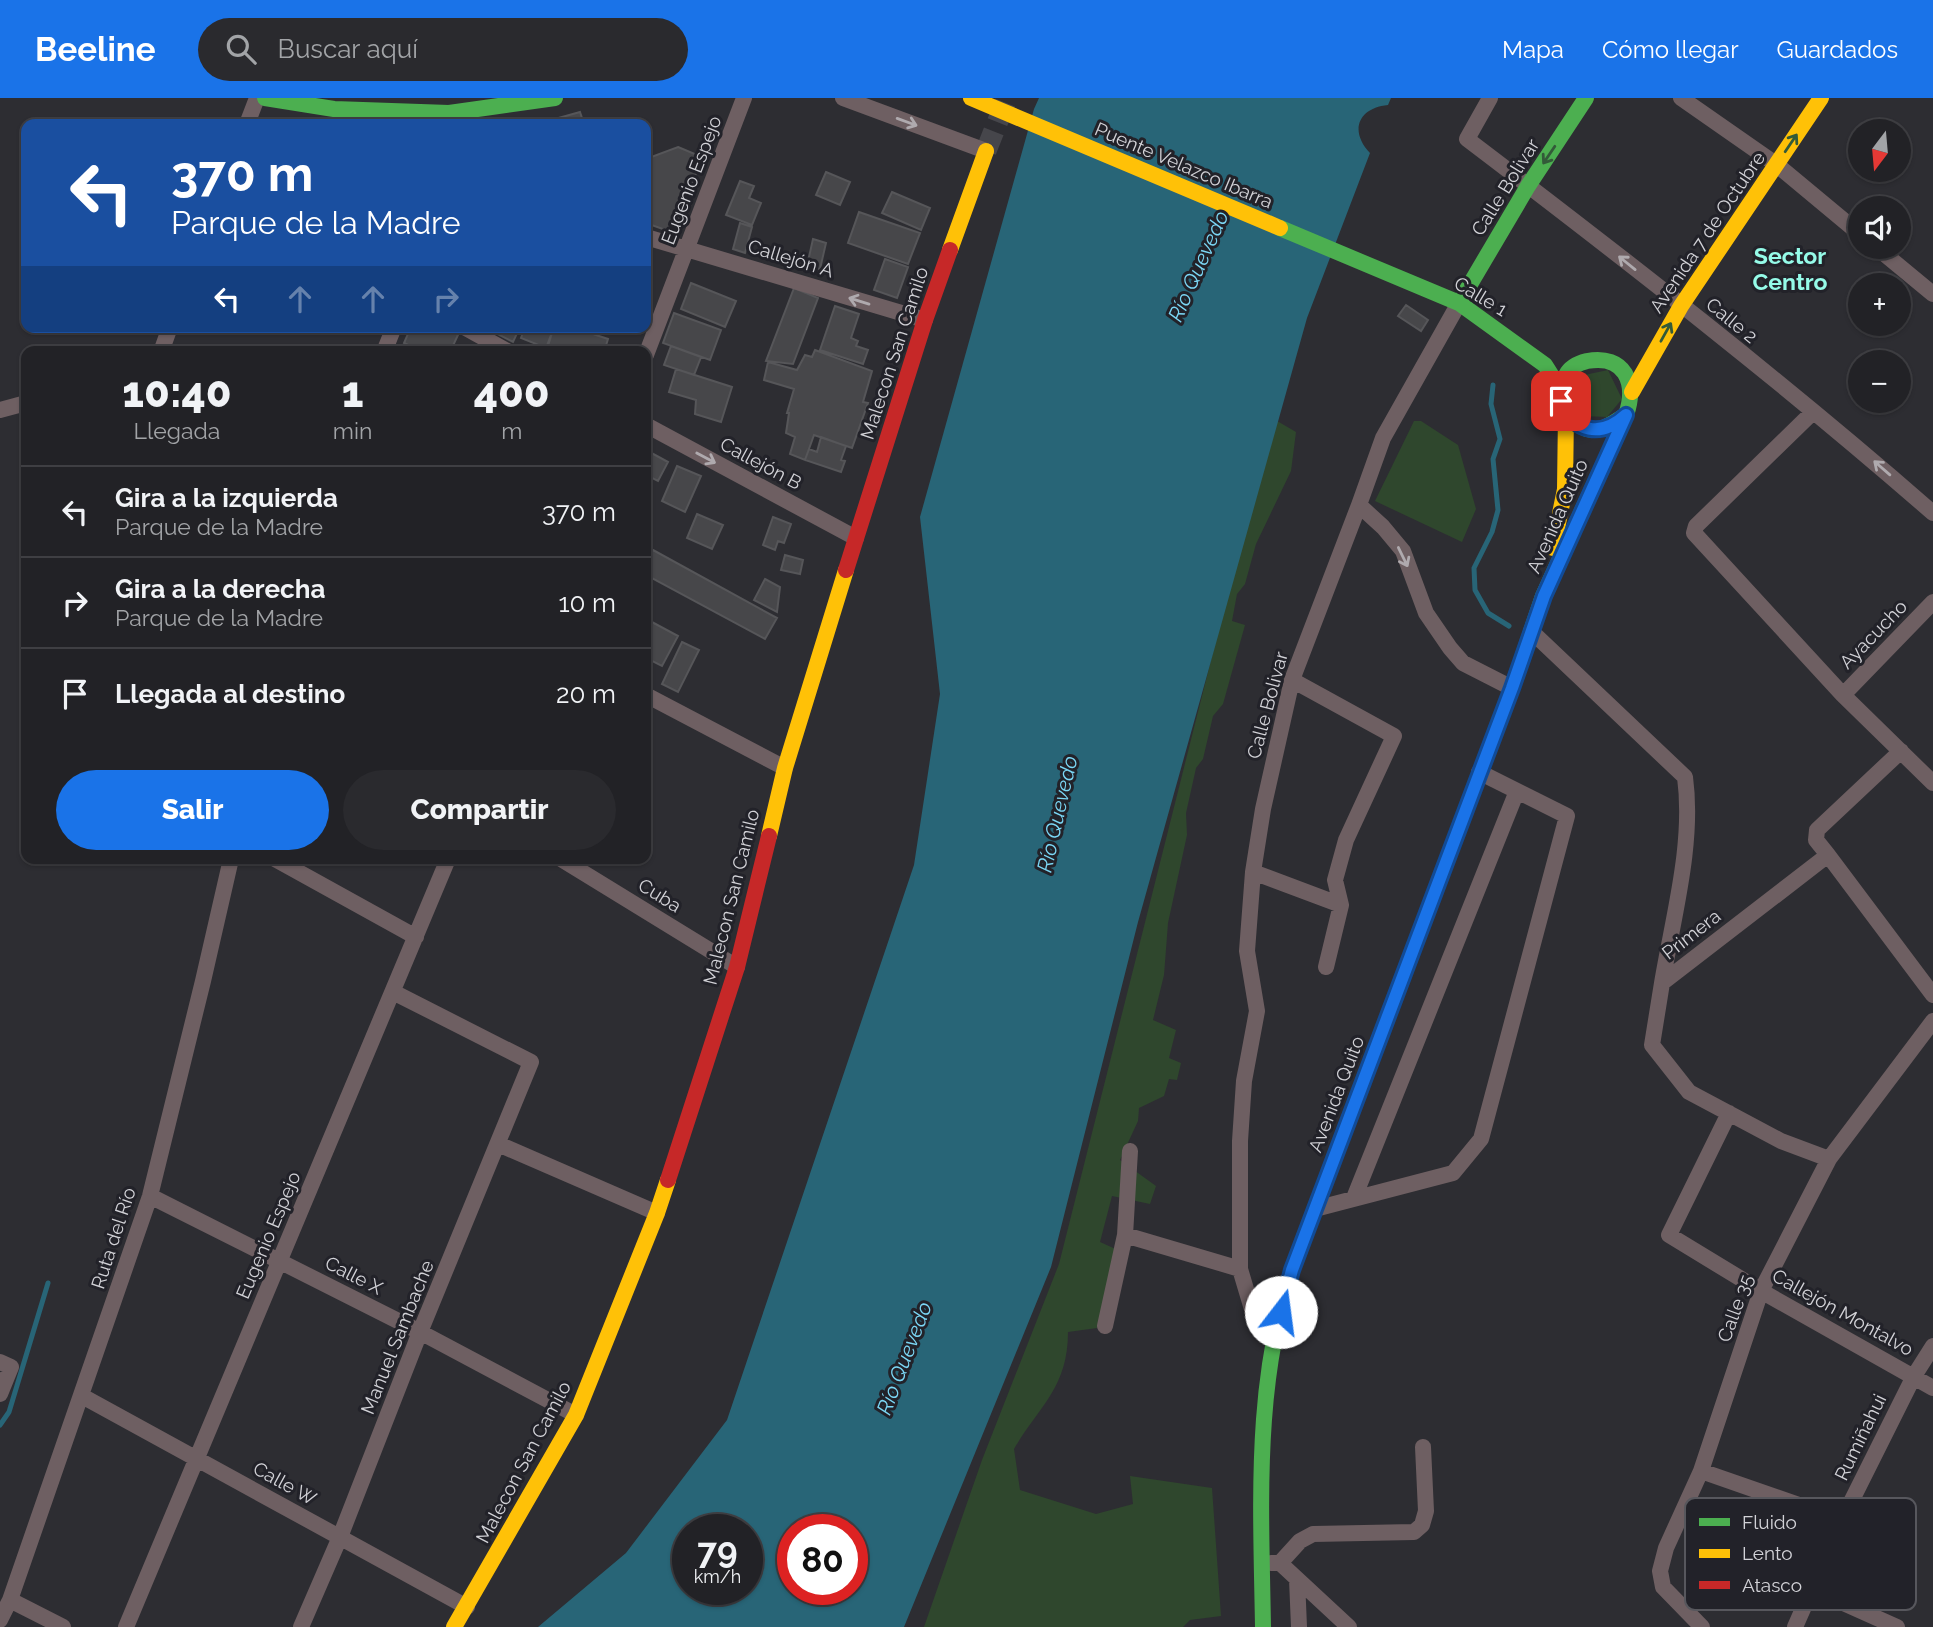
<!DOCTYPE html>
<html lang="es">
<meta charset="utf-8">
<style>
body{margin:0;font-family:Raleway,sans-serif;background:#2a2a2e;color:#f1f3f6;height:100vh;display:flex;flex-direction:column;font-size:26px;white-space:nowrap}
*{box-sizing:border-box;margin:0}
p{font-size:23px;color:#a2a4a7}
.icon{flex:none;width:38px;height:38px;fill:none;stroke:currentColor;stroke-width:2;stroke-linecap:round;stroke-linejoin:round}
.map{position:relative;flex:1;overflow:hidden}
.side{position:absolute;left:21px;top:248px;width:630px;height:518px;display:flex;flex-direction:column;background:#222226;border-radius:14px;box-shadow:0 2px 5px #0004,0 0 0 2px #3f3f43}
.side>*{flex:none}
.hud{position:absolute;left:21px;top:21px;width:630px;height:214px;border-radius:14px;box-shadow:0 2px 5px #0004,0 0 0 2px #3f3f43;background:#1a4fa0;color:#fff;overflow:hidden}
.needle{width:46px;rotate:196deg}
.buttons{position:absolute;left:1848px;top:21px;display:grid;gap:14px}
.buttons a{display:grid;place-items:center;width:63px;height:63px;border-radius:50%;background:#222226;box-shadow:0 2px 5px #0004,0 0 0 2px #3f3f43;font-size:35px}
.speed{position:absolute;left:672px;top:1416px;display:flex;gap:14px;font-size:35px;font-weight:700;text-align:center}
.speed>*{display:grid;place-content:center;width:91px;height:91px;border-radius:50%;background:#222226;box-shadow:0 2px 5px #0004,0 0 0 2px #3f3f43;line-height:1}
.speed small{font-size:18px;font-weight:400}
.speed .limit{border:10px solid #d22;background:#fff;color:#111}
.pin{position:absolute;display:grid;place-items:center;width:60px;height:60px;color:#fff;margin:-30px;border-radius:14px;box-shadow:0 4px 10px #0006}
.me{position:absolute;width:77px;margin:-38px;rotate:15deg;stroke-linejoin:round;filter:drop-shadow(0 0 5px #0008)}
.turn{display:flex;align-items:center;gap:24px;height:147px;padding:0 35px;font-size:32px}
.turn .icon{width:91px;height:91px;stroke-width:2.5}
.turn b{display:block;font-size:49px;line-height:60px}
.lanes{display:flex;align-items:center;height:66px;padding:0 35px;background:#0003;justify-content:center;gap:35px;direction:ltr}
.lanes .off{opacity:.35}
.eta{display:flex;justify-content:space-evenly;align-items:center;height:119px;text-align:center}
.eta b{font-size:42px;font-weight:800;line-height:49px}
.cta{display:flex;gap:14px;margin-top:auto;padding:14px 35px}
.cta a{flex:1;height:80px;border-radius:42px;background:#1a73e8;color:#fff;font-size:28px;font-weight:800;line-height:80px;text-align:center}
.cta a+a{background:#2a2a2e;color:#f1f3f6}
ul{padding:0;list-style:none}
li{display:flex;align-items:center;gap:21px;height:91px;padding:0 35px;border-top:2px solid #3f3f43}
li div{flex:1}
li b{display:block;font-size:26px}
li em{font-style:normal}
header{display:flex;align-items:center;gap:42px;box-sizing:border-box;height:98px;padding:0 35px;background:#1a73e8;color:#fff}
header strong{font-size:33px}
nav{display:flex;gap:38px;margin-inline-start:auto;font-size:24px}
.search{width:490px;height:63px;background:#2a2a2e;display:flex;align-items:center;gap:18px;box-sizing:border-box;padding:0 24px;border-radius:38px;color:#a2a4a7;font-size:26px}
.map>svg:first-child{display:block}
.green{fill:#2f472d}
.water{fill:#286577;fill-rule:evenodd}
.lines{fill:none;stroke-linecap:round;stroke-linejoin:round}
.stream{stroke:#286577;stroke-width:5}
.building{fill:#47474a;stroke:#565659;stroke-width:2}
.secondary-tunnel{stroke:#46464b;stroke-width:21;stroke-dasharray:21 10;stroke-linecap:butt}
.street{stroke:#6e5f62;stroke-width:16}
.fast{stroke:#4caf50;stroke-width:16}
.slow{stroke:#ffc107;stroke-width:16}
.jam{stroke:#c62828;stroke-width:16}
.oneway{stroke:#afaaae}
.oneway2{stroke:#335a39}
.route-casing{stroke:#114b97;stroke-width:18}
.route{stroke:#1a73e8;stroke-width:12}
.labels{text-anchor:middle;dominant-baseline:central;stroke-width:6;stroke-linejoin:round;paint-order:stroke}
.street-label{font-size:19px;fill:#d2d2d7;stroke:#222229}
.water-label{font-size:21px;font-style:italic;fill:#7bd7f5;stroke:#222229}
.quarter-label{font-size:23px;font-weight:bold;fill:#95fbe8;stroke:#222229}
.key{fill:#222229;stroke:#57575d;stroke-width:2}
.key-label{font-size:19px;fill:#d2d2d7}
</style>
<header>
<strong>Beeline</strong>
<div class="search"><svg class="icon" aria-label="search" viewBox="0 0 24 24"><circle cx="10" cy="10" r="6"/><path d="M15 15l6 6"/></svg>Buscar aquí</div>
<nav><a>Mapa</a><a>Cómo llegar</a><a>Guardados</a></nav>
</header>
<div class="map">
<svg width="1933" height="1529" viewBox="0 0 1933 1529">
<rect width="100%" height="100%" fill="#2d2d32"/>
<path class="green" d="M 1608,272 L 1622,301 L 1607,319 L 1583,318 L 1571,287 L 1575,279 Z
M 1272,320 L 1296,334 L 1291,373 L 1256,446 L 1245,486 L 1237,496 L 1232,523 L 1245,527 L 1223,606 L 1213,618 L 1203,661 L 1196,670 L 1186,715 L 1187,737 L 1168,825 L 1164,877 L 1153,922 L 1176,932 L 1169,960 L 1181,965 L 1177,982 L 1169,981 L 1164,998 L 1139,1010 L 1138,1023 L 1120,1062 L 1156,1088 L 1150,1106 L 1112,1098 L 1100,1144 L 1120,1153 L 1097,1230 L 1068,1234 C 1068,1290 1039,1308 1014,1351 L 1020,1392 L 1096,1416 L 1133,1406 L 1130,1378 L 1212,1390 L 1221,1518 L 1190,1522 L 1183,1529 L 924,1529 L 982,1362 L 1059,1166 Z
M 1414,323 L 1421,323 L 1458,347 L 1476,411 L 1462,444 L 1375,403 Z"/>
<path class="water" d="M 1039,0 L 1391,0 L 1388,7 C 1358,10 1349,33 1370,55 L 1307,220 L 1138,824 L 1051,1169 L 904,1529 L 538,1529 L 626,1455 L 727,1322 L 914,767 L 940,596 L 920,419 L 1034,11 ZM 688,1432 L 747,1432 L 747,1491 L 688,1491 ZM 793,1432 L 852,1432 L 852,1491 L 793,1491 Z"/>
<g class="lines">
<path class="stream" d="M 1493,287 L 1491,306 L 1500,341 L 1493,361 L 1498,412 L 1492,434 L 1474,470 L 1475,492 L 1488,515 L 1509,528
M 0,1327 L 9,1314 L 48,1185"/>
</g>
<path class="building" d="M 580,14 L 584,26 L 557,26 L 555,21 Z
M 678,49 L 702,59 L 674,135 L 646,125 L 646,104 L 648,97 L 646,97 L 646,61 Z
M 826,74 L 850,84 L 840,107 L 816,97 Z
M 740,83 L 754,88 L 749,100 L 761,105 L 752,127 L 726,117 Z
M 892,94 L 930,110 L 921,132 L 882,115 Z
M 859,114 L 920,135 L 908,166 L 848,145 Z
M 740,125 L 752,129 L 745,155 L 733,151 Z
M 813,141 L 826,145 L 820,171 L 807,168 Z
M 885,161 L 908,169 L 897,200 L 874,192 Z
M 691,185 L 736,203 L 725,229 L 681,211 Z
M 794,190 L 818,200 L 793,266 L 766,263 Z
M 1406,207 L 1428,222 L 1421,233 L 1398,218 Z
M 835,208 L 859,216 L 851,240 L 858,243 L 856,248 L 868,252 L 863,266 L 820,252 Z
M 674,215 L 721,232 L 710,262 L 663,245 Z
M 411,229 L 441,229 L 458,237 L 450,254 L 423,254 L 404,245 Z
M 484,229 L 520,229 L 513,244 Z
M 525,229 L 554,229 L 546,250 L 521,240 Z
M 554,229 L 572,229 L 608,241 L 604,254 L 546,254 Z
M 671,248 L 701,259 L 694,277 L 664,267 Z
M 815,252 L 872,273 L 863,304 L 868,305 L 852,350 L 814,337 L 805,362 L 790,356 L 795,339 L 786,335 L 789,315 L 787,315 L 794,291 L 764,282 L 768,264 L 797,272 L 805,257 L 812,259 Z
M 676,271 L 732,289 L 721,324 L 695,316 L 696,302 L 669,294 Z
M 821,339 L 846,348 L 841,362 L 845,363 L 841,374 L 805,362 L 809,351 L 817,354 Z
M 646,352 L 668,364 L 658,383 L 646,377 Z
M 677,368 L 701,378 L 685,414 L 662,403 Z
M 697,416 L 723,427 L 712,451 L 687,440 Z
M 773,419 L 791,426 L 784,445 L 778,443 L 775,452 L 763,447 Z
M 653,452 L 777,520 L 765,541 L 646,477 L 646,465 Z
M 785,457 L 803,462 L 800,476 L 781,472 Z
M 765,481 L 780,489 L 777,514 L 754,502 Z
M 650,523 L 678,538 L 662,568 L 646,560 L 646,531 Z
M 682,544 L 699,552 L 678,594 L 662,586 Z"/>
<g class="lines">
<path class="secondary-tunnel" d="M 986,53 L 1007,0"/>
<path class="street" d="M 843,0 L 986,53
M 1490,0 L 1467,41 C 1625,161 1783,284 1933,415
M 1681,0 L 1777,67 L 1860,136
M 247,26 L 257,0
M 646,139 L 925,222
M 1876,149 L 1933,196
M 464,229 L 509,254
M 161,254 L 170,229
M 384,254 L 394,229
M 646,257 L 744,0
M 0,312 L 26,305
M 1813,314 L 1696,428 L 1694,435 L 1843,597
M 646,327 L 856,440
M 1359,407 L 1383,429 L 1403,453 L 1426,515 L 1450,550 L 1463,565 L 1512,590
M 1933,504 L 1843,597 L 1933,685
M 1531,533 L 1685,679 C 1694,746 1673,819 1662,885
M 1292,582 L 1394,638 L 1346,742 L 1335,782 L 1341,807
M 646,597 L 785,670
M 1828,757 L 1816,742 L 1817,732 L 1901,653
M 275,761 L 416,839
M 561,761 L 737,869
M 1253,774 L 1341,807 L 1326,869
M 1729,1015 L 1669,1137 L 1761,1193 L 1933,1290
M 498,1046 L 657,1115
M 1829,1061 L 1781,1043 L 1689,994 L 1652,947 L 1662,885 L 1828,757 L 1933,897
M 150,1098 L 420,1234 L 576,1317
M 1354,1100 L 1517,693
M 1315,1111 L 1453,1075 L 1481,1041 L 1567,718 L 1479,674
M 1125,1137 L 1130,1053
M 1105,1228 L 1125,1137 L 1240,1171
M 1275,1236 L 1257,1228 L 1240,1171 L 1240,1043 L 1244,983 L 1257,913 L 1247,853 L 1253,774 L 1263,711 L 1292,582 L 1359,407 L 1383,340 L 1459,205
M 0,1264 L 11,1269 L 0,1296
M 82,1298 L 467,1509
M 1701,1373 L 1842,1422
M 1271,1465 L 1280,1465 L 1349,1529
M 1280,1465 L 1300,1443 L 1313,1436 L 1414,1434 L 1422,1427 L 1426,1413 L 1423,1349
M 1297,1481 L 1299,1529
M 1812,1491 L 1897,1529
M 10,1502 L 63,1529
M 0,1522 L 10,1502 L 150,1098 L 203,883 L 231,761
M 126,1529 L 448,761
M 301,1529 L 340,1439 L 420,1234 L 531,964 L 393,894
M 1702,1529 L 1663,1489 L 1660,1473 L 1666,1450 L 1701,1373 L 1761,1193 L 1829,1061 L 1933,923
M 1795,1529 L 1842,1422 L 1914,1278 L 1933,1248"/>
<path class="fast" d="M 265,0 L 334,11 L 449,15 L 555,0
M 1280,130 L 1459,205 L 1545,267 L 1552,278 L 1561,303
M 1459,205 L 1528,88 L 1586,0
M 1473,693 L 1512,590 L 1543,498 L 1626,317 C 1637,285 1625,256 1587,263 C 1579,265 1570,269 1566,277 C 1556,295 1567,325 1587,331 C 1602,335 1614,324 1626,317
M 1263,1529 C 1261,1405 1253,1276 1297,1158"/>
<path class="slow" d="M 971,0 L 1280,130
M 950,152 L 986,53
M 1632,294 L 1681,208 L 1821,0
M 1553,450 L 1565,391 L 1566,314
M 769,738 L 785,670 L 846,472
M 1297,1158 L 1473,693
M 454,1529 L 576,1317 L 657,1115 L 668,1082"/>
<path class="jam" d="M 846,472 L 925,222 L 950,152
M 668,1082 L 737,869 L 769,738"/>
</g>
<defs><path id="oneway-shaft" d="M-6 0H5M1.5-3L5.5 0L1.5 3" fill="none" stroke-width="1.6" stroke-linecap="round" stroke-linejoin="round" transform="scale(1.75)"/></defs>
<g class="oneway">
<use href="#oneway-shaft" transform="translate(907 24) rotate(20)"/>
<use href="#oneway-shaft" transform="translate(1627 165) rotate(-141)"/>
<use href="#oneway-shaft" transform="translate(859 203) rotate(-163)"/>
<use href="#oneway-shaft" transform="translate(706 360) rotate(28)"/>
<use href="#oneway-shaft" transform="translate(1882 370) rotate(-139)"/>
<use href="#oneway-shaft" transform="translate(1403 459) rotate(64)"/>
</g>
<g class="oneway2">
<use href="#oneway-shaft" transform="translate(1791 45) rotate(-56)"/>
<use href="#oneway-shaft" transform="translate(1549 57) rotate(124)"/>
<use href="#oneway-shaft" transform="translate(1666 234) rotate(-61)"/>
</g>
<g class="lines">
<defs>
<path id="route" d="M 1281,1214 L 1292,1172 L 1512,590 L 1544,498 L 1626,317 C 1601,340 1574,335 1561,303"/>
</defs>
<use href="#route" class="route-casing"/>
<use href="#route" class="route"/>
</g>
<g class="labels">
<g class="street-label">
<text transform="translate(1184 67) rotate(23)">Puente Velazco Ibarra</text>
<text transform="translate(691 82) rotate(-69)">Eugenio Espejo</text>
<text transform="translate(1505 89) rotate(-58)">Calle Bolivar</text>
<text transform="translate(1707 134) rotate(-56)">Avenida 7 de Octubre</text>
<text transform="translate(791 160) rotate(17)">Callejón A</text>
<text transform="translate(1481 198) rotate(31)">Calle 1</text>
<text transform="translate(1732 222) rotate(39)">Calle 2</text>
<text transform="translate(894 255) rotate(-72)">Malecon San Camilo</text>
<text transform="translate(761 365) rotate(28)">Callejón B</text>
<text transform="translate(1557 418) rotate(-66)">Avenida Quito</text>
<text transform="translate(1873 536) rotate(-46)">Ayacucho</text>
<text transform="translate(1267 607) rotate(-75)">Calle Bolivar</text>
<text transform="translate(660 797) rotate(32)">Cuba</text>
<text transform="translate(731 799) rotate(-76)">Malecon San Camilo</text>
<text transform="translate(1691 836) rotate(-38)">Primera</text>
<text transform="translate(1336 996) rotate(-69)">Avenida Quito</text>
<text transform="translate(268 1137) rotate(-67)">Eugenio Espejo</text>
<text transform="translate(113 1140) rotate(-72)">Ruta del Río</text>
<text transform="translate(354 1177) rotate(27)">Calle X</text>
<text transform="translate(1735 1210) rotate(-70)">Calle 35</text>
<text transform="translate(1843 1214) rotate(29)">Callejón Montalvo</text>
<text transform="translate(397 1239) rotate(-68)">Manuel Sambache</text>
<text transform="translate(1860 1339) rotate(-64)">Rumiñahui</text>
<text transform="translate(523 1364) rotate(-62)">Malecon San Camilo</text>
<text transform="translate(285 1385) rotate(29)">Calle W</text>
</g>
<g class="water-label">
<text transform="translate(1198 168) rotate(-66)">Río Quevedo</text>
<text transform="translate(1057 716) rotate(-77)">Río Quevedo</text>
<text transform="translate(904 1260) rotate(-69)">Río Quevedo</text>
</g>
<g class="quarter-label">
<text x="1790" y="157">Sector<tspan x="1790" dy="26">Centro</tspan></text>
</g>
</g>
<rect x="1685" y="1400" width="231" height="112" rx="10" class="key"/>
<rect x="1699" y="1420" width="31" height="8" fill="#4caf50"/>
<rect x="1699" y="1451" width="31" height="9" fill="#ffc107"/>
<rect x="1699" y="1483" width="31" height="8" fill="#c62828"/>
<g class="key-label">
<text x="1742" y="1431">Fluido</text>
<text x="1742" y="1462">Lento</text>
<text x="1742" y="1494">Atasco</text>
</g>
</svg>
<div class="buttons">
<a><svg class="needle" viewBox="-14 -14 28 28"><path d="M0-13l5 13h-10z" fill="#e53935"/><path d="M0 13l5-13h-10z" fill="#a2a4a7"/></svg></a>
<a><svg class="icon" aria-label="sound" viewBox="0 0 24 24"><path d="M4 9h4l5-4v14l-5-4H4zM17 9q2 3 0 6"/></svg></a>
<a>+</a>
<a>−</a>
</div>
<div class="speed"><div>79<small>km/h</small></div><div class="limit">80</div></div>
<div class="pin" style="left:1561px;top:303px;background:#d93025"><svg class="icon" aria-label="arrive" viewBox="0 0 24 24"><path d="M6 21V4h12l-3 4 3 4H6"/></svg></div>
<svg class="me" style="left:1281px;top:1214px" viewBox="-20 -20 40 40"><circle r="19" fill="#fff"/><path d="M0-13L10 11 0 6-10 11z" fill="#1a73e8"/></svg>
<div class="hud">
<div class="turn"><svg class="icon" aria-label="left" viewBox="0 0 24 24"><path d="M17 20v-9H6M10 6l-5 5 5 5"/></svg><div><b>370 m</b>Parque de la Madre</div></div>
<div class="lanes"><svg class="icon" aria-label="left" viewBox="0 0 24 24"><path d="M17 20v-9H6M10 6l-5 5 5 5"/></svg><svg class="icon off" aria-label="ahead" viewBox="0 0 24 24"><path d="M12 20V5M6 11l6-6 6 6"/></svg><svg class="icon off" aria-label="ahead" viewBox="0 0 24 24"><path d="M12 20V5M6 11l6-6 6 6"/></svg><svg class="icon off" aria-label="right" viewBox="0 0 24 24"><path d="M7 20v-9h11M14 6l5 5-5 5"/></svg></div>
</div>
<section class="side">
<div class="eta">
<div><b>10:40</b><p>Llegada</p></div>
<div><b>1</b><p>min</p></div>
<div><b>400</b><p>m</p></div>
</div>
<ul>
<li><svg class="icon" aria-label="left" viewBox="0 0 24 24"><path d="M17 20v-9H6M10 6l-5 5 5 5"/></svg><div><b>Gira a la izquierda</b><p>Parque de la Madre</p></div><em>370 m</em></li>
<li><svg class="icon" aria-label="right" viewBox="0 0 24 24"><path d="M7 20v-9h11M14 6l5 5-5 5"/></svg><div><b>Gira a la derecha</b><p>Parque de la Madre</p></div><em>10 m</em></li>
<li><svg class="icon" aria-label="arrive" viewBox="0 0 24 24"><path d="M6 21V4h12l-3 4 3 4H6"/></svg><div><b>Llegada al destino</b></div><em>20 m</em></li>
</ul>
<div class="cta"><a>Salir</a><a>Compartir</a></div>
</section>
</div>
